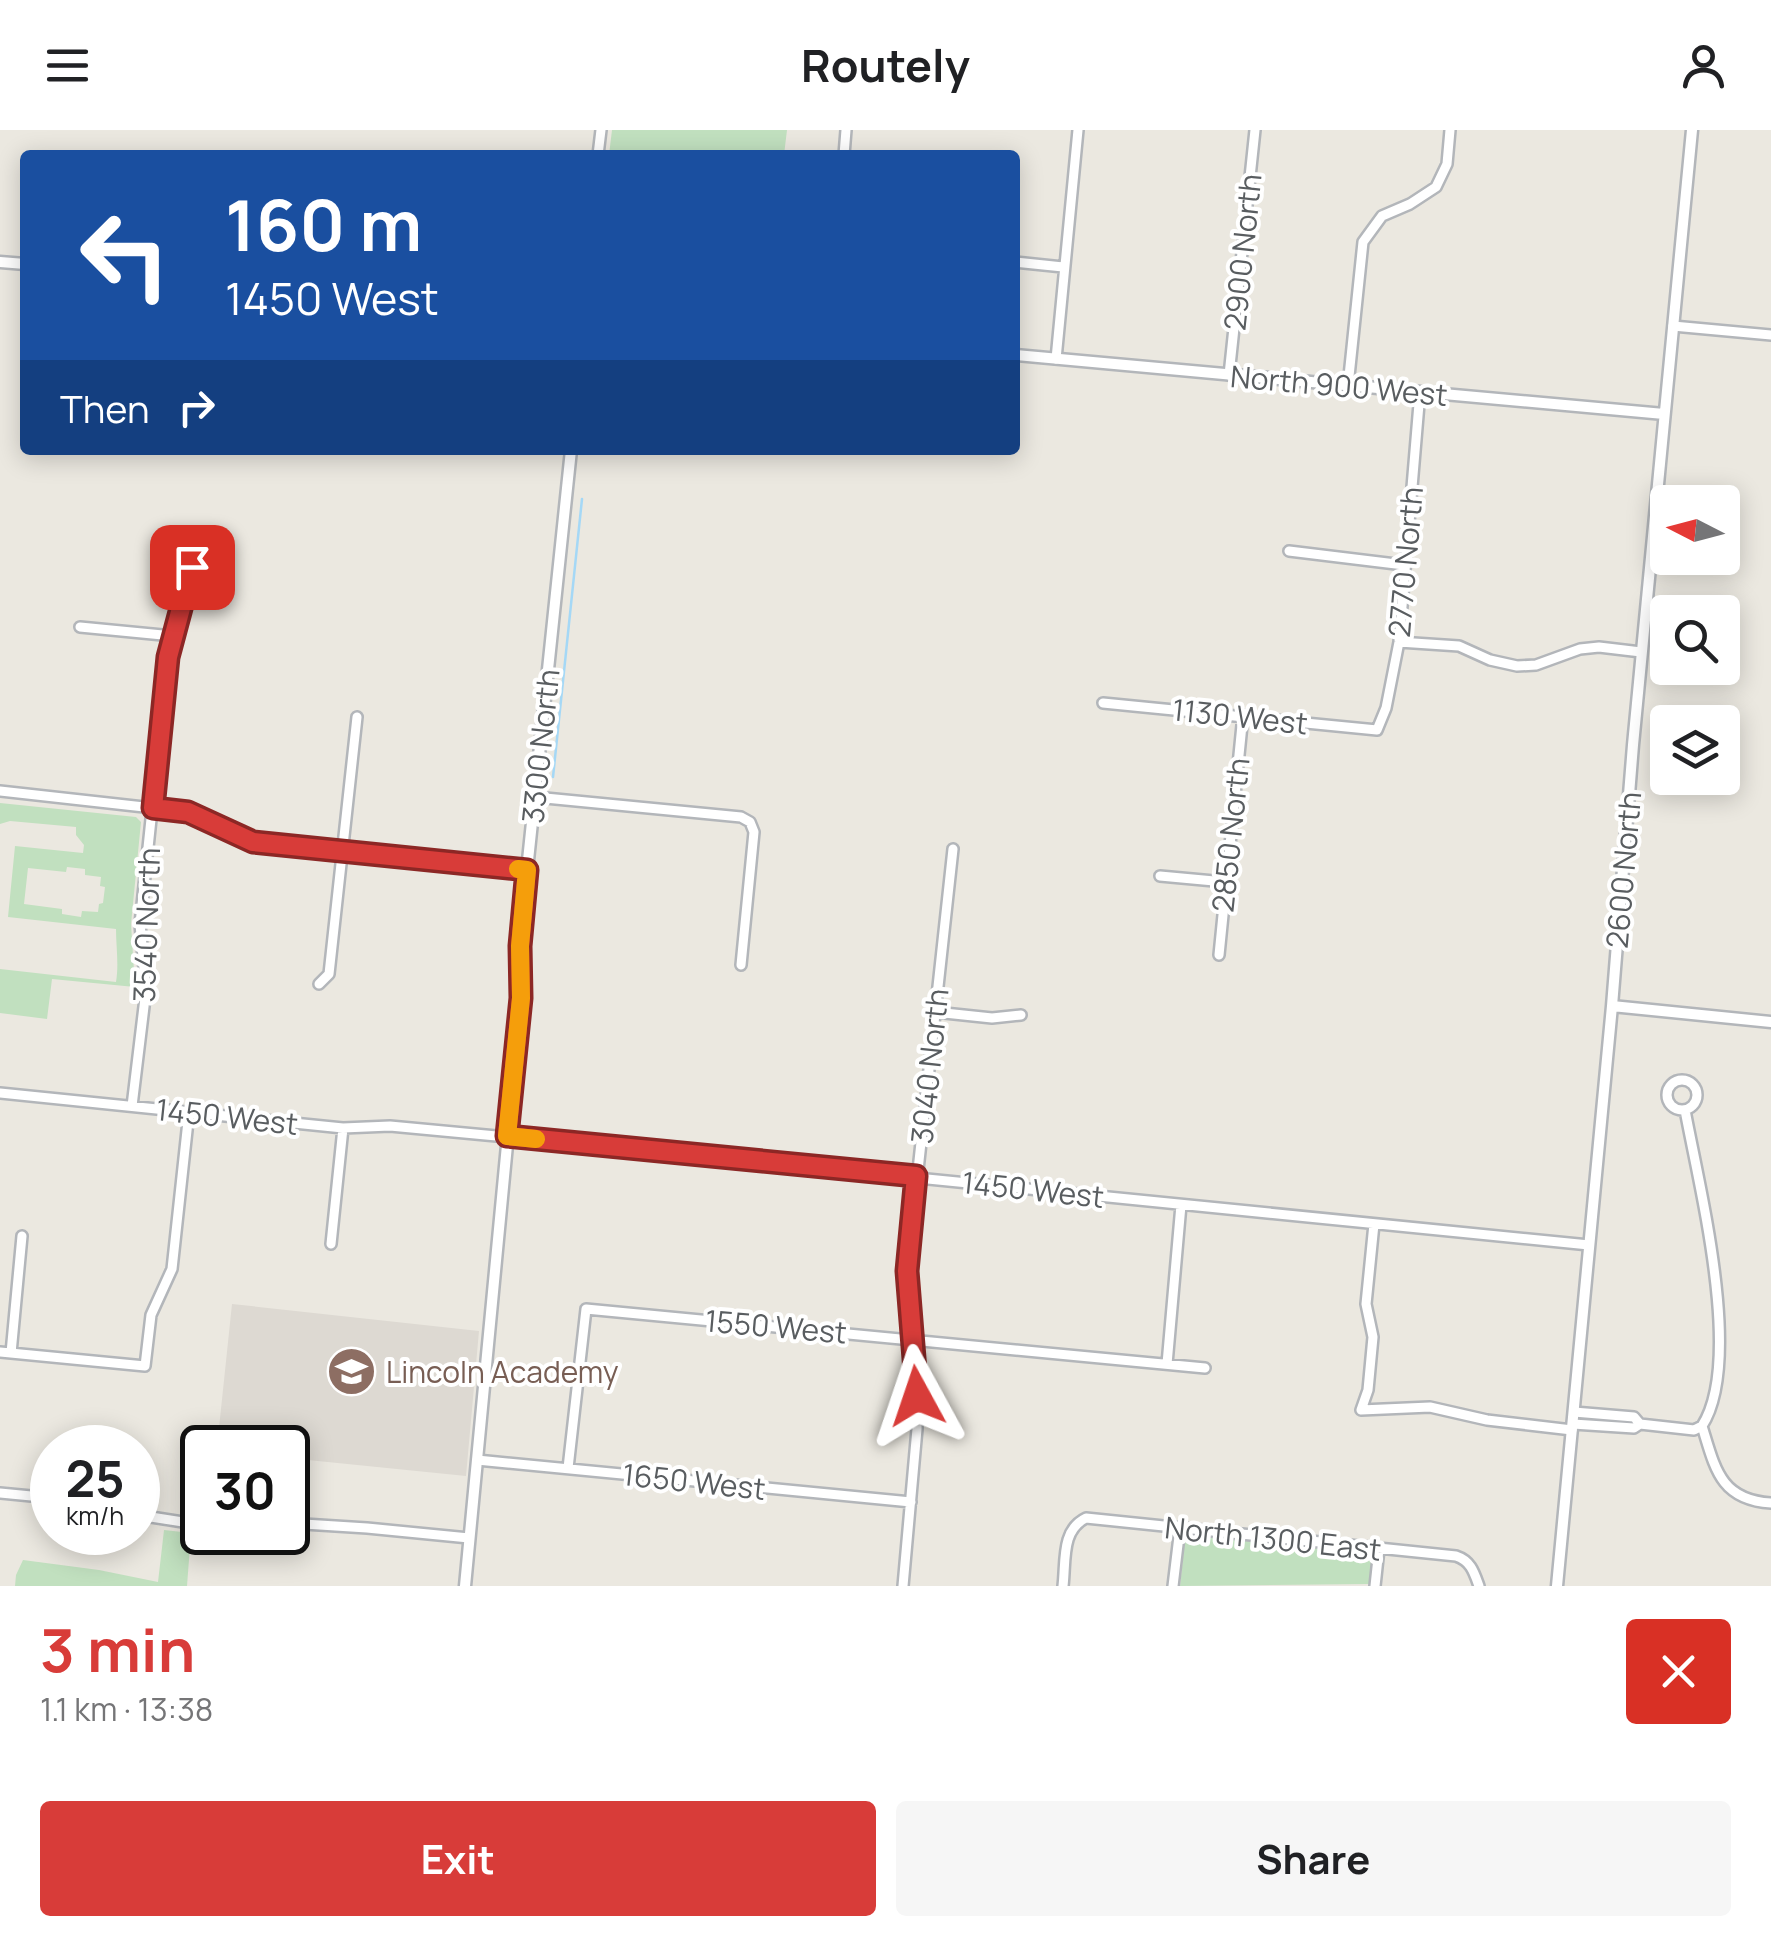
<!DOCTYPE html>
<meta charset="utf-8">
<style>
body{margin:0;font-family:Manrope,sans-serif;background:#f6f6f6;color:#202124;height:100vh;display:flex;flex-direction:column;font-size:38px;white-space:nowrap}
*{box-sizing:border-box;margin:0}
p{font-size:32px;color:#757577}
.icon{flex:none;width:55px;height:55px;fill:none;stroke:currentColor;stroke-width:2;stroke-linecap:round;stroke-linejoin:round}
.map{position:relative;height:1456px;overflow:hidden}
.sheet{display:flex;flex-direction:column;background:#fff;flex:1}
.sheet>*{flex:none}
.top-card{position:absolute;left:20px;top:20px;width:1000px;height:305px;border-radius:10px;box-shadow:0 5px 25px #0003;background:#1a4fa0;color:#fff;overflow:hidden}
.needle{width:65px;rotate:276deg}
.controls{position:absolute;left:1650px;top:355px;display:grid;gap:20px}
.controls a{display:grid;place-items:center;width:90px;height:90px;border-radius:10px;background:#fff;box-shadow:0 5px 25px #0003;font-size:50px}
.speed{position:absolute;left:30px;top:1295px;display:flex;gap:20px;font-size:50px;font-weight:700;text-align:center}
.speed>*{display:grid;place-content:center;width:130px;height:130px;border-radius:50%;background:#fff;box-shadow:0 5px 25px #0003;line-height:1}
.speed small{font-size:25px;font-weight:400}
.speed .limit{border:5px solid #111;border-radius:15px;background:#fff;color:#111}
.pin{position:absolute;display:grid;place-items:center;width:85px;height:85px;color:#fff;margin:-42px;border-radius:20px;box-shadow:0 5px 15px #0006}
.me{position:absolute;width:110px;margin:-55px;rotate:355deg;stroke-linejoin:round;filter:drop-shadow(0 0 8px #0008)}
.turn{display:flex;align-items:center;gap:35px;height:210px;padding:0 40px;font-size:45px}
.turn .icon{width:130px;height:130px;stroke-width:2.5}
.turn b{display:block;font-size:70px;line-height:85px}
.then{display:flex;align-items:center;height:95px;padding:0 40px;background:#0003;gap:20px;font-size:38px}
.round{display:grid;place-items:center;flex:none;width:105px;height:105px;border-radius:10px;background:#f6f6f6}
.head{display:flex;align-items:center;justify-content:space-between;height:170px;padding:0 40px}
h1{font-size:60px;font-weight:700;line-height:75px;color:#d83c39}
.primary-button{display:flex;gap:20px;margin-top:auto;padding:20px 40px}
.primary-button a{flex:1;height:115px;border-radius:10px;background:#d83c39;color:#fff;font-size:40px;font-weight:700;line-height:115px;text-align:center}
.primary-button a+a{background:#f6f6f6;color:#202124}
header{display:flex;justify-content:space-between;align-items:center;height:130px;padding:0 40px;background:#fff;font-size:45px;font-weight:700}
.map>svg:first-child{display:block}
.education{fill:#ddd9d2}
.green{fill:#c1e0bf;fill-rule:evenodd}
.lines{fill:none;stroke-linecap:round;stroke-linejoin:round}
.stream{stroke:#a5d8f6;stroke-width:2.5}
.minor-casing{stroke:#b3b6ba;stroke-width:14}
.tertiary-casing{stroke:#b3b6ba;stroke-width:15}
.minor{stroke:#fff;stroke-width:9}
.tertiary{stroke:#fff;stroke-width:10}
.route-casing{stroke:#8c2725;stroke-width:25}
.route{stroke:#d83c39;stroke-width:18}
.slow{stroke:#f59e0b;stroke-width:18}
.labels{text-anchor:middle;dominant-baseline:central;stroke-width:8;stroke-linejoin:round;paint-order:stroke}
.street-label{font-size:30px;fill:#595d60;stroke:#fff}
.education-label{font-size:30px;fill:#785e54;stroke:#fff;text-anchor:start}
</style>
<header><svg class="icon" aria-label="menu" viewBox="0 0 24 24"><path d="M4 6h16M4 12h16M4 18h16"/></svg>Routely<svg class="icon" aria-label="person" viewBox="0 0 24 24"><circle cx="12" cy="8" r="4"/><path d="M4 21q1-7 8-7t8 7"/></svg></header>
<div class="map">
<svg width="1771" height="1456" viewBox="0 0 1771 1456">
<rect width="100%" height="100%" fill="#ebe8e0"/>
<path class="education" d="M 232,1174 L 479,1201 L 466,1346 L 288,1328 L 288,1318 L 217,1317 Z"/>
<path class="green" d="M 612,0 L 787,0 L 784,25 L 609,25 Z
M 0,673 L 136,687 L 141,692 L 131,794 L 135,857 L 52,849 L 47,889 L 0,883 L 0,839 L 116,852 C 119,835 116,816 116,799 L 8,787 L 15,716 L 83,723 L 84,715 L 76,705 L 76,697 L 10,691 L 0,694 ZM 67,737 L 85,739 L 85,745 L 101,747 L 100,756 L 105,757 L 103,773 L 99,774 L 98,782 L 82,781 L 81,787 L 62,784 L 62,779 L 24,774 L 28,738 L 66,742 Z
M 164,1400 L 191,1403 L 187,1456 L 15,1456 L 16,1445 L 23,1430 L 99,1440 L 158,1452 Z
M 1189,1405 L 1368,1424 L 1372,1430 L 1369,1454 L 1180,1456 L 1185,1409 Z"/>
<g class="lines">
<path class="stream" d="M 553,647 L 582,369"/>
<defs>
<path id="minor" d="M 598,25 L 601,0
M 844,25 L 846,0
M 1015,132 L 1063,137
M 1673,196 L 1771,205
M 1056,229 L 1078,0
M 1229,245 L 1255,0
M 1348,256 L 1363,112 L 1382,86 L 1410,74 L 1436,57 L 1447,34 L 1450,0
M 1289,421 L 1404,435
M 80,497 L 173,506
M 1399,512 L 1459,516 L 1490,530 L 1517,536 L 1536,535 L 1580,519 L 1599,517 L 1641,522
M 1103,573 L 1377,600 L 1386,578 L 1399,512 L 1420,262
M 0,661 L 189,682 L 253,711 L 527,740
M 535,667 L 741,687 L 750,692 L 754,702 L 741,835
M 1160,746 L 1225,752
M 1219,825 L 1243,585
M 319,854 L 329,844 L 357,587
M 935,882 L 992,888 L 1021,885
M1667 965a15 15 0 1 1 30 0a15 15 0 1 1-30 0Z
M 0,963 L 343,998 L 390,996 L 507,1007 L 1589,1115
M 132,976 L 146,860 L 140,794 L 168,527 L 192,437
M 1685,980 C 1699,1056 1744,1231 1702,1296
M 1374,1094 L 1366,1174 L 1373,1207 L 1368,1260 L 1361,1280 L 1430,1277 L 1487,1290 L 1572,1300
M 331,1114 L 343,998
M 0,1222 L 145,1236 L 151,1185 L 172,1139 L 189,982
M 11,1223 L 22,1106
M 1167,1234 L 1181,1075
M 1574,1282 L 1634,1287 L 1640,1294
M 1573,1294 L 1634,1298 L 1640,1294 L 1694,1300 L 1702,1296
M 1702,1296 C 1715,1338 1720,1370 1771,1373
M 477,1330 L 911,1372
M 568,1338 L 586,1179 L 1205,1238
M 0,1363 L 52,1368
M 138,1385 L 202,1395
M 288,1393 L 367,1398 L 469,1408
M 903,1456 L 917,1299 L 917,1266 L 907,1141 L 953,719
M 1063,1456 C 1066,1431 1061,1400 1086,1388 L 1456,1426 C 1471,1431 1474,1442 1479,1456
M 1173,1456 L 1180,1398
M 1375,1456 L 1379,1419"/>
<path id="tertiary" d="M 0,132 L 25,134
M 1015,225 L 1664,284
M 1612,876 L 1771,892
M 465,1456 L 521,868 L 520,817 L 527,740 L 571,320
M 1557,1456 L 1612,876 L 1633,615 L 1692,0"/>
</defs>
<use href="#minor" class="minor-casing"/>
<use href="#tertiary" class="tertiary-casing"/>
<use href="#minor" class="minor"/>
<use href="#tertiary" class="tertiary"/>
</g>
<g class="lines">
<defs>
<path id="route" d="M 192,437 L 168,527 L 153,678 L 188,682 L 253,712 L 527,740 L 520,816 L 521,868 L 507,1006 L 916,1046 L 907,1141 L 917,1266"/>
</defs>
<use href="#route" class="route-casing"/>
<use href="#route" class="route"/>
<path class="slow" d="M 518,739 L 527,740 L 520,816 L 521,868 L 507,1006 L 536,1009"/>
</g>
<defs>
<symbol id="school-disc" viewBox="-11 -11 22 22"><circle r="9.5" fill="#8d6e63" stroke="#fff"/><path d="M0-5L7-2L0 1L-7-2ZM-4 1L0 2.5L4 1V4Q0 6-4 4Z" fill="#fff"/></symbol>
</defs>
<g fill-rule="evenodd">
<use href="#school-disc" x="324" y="1214" width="55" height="55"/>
</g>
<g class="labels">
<g class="street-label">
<text transform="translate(1242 122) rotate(-84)">2900 North</text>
<text transform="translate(1339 255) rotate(5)">North 900 West</text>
<text transform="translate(1405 432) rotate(-85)">2770 North</text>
<text transform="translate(1240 586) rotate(6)">1130 West</text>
<text transform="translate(540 616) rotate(-84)">3300 North</text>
<text transform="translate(1230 705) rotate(-84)">2850 North</text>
<text transform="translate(1623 740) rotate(-85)">2600 North</text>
<text transform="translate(146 795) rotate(-88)">3540 North</text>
<text transform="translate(929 936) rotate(-84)">3040 North</text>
<text transform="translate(227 986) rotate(6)">1450 West</text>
<text transform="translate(1033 1059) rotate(6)">1450 West</text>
<text transform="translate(776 1196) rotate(5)">1550 West</text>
<text transform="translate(694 1351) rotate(6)">1650 West</text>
<text transform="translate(1273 1408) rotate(6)">North 1300 East</text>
</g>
<g class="education-label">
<text x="386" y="1241">Lincoln Academy</text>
</g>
</g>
</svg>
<div class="controls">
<a><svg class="needle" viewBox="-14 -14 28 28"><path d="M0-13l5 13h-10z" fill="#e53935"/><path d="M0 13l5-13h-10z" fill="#757577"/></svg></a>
<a><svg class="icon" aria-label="search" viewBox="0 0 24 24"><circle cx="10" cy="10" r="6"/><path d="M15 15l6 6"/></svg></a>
<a><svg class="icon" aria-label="layers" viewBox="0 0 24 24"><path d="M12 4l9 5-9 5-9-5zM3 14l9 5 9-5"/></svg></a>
</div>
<div class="speed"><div>25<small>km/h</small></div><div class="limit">30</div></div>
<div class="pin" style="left:192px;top:437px;background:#d93025"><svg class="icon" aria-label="arrive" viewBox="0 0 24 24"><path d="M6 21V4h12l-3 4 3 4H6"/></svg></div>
<svg class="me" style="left:917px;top:1266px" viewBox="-20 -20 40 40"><path d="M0-17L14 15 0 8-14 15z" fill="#d83c39" stroke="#fff" stroke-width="4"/></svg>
<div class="top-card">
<div class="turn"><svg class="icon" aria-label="left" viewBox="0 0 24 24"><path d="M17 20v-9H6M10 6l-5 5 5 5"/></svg><div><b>160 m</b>1450 West</div></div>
<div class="then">Then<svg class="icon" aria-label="right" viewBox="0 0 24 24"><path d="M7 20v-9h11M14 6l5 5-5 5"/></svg></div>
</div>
</div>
<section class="sheet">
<div class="head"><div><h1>3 min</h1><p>1.1 km · 13:38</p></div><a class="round" style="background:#d93025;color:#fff"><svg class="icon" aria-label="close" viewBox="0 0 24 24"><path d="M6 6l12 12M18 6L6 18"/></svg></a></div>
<div class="primary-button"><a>Exit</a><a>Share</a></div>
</section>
